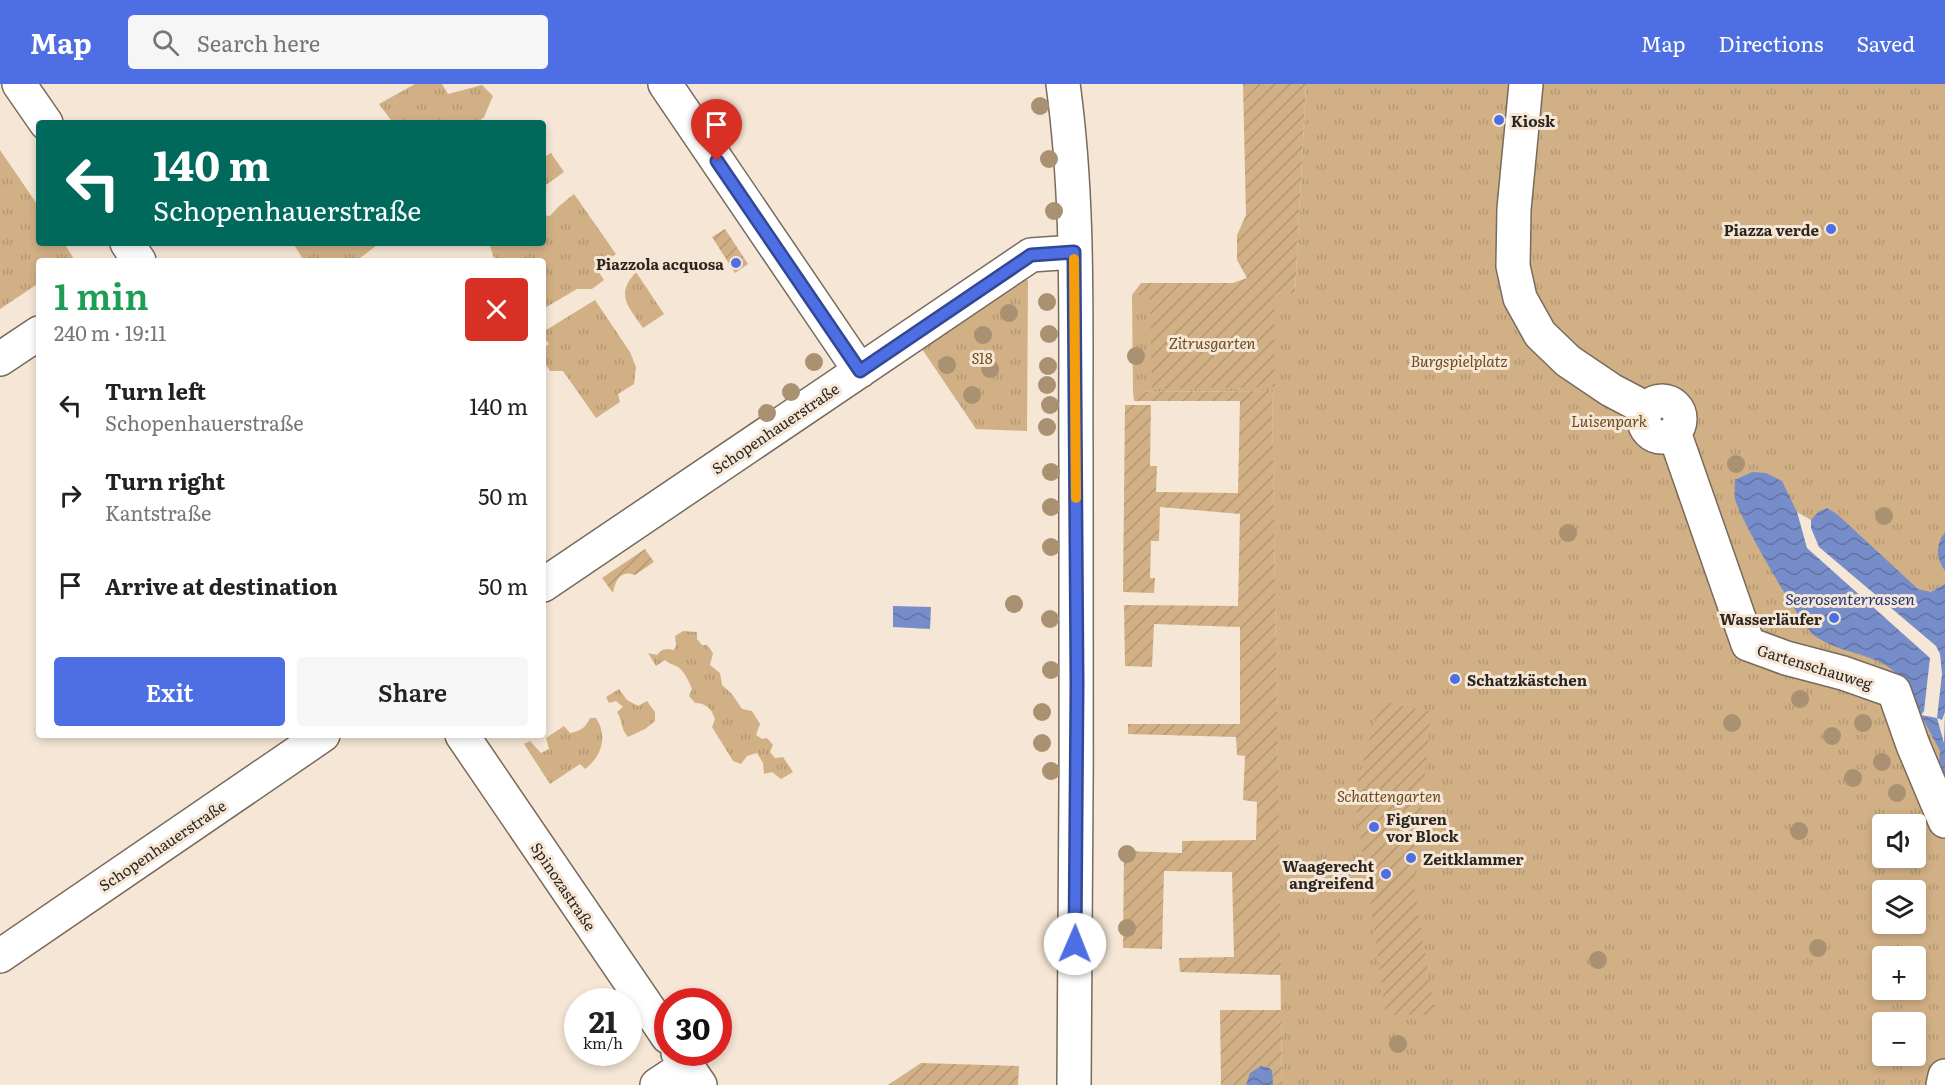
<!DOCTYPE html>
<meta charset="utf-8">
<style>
body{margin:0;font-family:Literata,serif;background:#f6f6f6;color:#222;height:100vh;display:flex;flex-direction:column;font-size:22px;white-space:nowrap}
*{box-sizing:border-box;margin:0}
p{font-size:20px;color:#767676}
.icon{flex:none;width:33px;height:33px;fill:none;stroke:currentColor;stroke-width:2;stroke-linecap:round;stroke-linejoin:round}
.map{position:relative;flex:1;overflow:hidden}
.panel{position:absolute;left:36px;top:174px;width:510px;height:480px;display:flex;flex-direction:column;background:#fff;border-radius:6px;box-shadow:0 3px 9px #0003}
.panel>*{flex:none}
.hud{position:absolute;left:36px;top:36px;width:510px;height:126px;border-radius:6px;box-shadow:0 3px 9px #0003;background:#00695c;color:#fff;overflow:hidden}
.controls{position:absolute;left:1872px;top:730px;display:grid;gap:12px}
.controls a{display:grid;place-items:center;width:54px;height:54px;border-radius:6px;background:#fff;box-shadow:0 3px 9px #0003;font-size:30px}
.speed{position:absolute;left:564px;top:904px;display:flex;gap:12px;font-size:30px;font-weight:700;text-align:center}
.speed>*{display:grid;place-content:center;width:78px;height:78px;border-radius:50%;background:#fff;box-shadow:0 3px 9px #0003;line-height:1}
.speed small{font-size:15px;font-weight:400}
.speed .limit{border:9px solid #d22;background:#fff;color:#111}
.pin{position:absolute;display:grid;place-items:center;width:51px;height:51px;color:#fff;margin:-62px -26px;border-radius:50% 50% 50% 0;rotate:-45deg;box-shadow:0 0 6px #0007}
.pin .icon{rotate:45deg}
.me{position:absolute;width:66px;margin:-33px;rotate:1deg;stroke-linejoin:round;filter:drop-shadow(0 0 4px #0008)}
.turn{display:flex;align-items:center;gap:21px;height:126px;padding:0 18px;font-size:27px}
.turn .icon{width:78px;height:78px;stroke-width:2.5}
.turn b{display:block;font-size:42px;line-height:51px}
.round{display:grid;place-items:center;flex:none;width:63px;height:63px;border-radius:6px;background:#f6f6f6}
.head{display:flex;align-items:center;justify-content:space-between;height:102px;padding:0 18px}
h1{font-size:36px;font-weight:600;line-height:45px;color:#1e9e55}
.cta{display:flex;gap:12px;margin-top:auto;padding:12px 18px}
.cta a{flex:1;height:69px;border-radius:6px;background:#4d6fe3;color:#fff;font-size:24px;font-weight:600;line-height:69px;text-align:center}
.cta a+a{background:#f6f6f6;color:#222}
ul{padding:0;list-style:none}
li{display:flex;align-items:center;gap:18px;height:90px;padding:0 18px}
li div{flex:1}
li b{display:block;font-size:22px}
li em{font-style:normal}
header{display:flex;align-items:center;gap:36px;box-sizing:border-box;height:84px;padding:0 30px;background:#4d6fe3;color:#fff}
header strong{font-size:28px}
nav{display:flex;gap:33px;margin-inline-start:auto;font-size:21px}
.search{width:420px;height:54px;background:#f6f6f6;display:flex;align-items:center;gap:15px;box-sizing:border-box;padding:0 21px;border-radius:6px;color:#767676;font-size:22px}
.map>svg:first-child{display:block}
.grass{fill:url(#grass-tufts);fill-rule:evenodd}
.garden{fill:url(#garden-furrows)}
.water{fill:url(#water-waves)}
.pier{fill:#f5e6d5}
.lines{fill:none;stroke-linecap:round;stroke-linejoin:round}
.minor-casing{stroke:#786b5c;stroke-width:36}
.minor{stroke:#fff;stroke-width:33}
.tree{fill:#aa9171}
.route-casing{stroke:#324894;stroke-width:15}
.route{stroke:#4d6fe3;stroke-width:10}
.slow{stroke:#f59e0b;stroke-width:10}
.poi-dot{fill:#4d6fe3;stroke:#f5e6d5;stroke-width:2}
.labels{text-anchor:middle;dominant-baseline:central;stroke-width:6;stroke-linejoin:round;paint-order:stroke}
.poi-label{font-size:15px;font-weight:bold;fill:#2b251f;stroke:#f5e6d5;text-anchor:start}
.park-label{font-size:15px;font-style:italic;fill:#6c4b1f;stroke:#f5e6d5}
.street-label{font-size:15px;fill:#2b251f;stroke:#f5e6d5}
.water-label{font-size:16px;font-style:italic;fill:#23377e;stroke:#f5e6d5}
</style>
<header>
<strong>Map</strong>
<div class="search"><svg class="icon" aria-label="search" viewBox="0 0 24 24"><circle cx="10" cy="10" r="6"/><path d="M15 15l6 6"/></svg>Search here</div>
<nav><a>Map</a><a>Directions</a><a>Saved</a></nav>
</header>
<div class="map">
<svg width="1945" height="1001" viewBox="0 0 1945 1001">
<defs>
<pattern id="grass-tufts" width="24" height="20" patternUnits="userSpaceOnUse" patternTransform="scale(1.5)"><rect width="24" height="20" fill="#d2b086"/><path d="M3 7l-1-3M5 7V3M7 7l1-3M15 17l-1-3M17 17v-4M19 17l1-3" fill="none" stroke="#b49773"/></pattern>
<pattern id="garden-furrows" width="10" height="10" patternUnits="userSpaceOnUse" patternTransform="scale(1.5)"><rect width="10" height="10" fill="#d2b086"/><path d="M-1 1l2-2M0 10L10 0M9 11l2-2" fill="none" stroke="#b49773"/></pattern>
<pattern id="water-waves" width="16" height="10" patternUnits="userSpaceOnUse" patternTransform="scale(1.5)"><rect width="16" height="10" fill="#778dc9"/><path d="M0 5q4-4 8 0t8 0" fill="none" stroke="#6273a3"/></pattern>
</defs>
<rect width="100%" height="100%" fill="#f5e6d5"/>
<path class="grass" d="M 415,0 L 442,0 L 448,10 L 482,1 L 493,12 L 484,33 L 477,39 L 393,39 L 379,20 Z
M 1306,0 L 1945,0 L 1945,1001 L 1282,1001 L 1272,307 L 1133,308 L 1132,211 L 1295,209 ZM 1882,741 L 1916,741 L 1916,774 L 1882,774 ZM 1882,807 L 1916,807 L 1916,840 L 1882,840 ZM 1882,873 L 1916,873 L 1916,906 L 1882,906 ZM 1882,939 L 1916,939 L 1916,972 L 1882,972 Z
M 0,66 L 39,123 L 39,159 L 64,159 L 74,175 L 71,177 L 39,177 L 39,199 L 0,225 Z
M 551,69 L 564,88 L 543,103 L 543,74 Z
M 574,110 L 616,170 L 596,184 L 604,196 L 592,205 L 577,205 L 543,225 L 543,177 L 495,177 L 489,159 L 543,159 L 543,131 L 550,132 L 558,123 Z
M 293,159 L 380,159 L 356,177 L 304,177 Z
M 636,188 L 664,230 L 643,244 C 628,222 615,211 636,188 Z
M 1019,193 L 1028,196 L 1027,347 L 976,345 L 920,262 Z
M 595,216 L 630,268 L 636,283 L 634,300 L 618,310 L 620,318 L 596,334 L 563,287 L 550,287 L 543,276 L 543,264 L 549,260 L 543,252 L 543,248 Z
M 683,547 L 697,548 L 697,555 L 702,561 L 707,561 L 713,569 L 710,581 L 720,589 L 722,601 L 732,610 L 742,625 L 752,627 L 760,640 L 756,651 L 762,655 L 767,654 L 773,661 L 770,668 L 775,674 L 783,673 L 793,688 L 781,695 L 772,688 L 764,690 L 763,679 L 757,669 L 747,672 L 741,680 L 733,677 L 712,643 L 715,635 C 711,624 706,619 695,619 L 689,612 L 692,605 C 689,598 685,588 678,583 C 673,580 669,580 665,576 L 656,582 L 648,569 L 657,571 C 662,564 666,565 674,566 L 676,561 L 675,552 Z
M 619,605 L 627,616 L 638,622 L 647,617 L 655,628 L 655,637 L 645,645 L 628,653 C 620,644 623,637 617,628 L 623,623 L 616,617 L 609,619 L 606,613 Z
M 590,634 L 596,634 C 608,652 602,672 585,685 L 580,680 L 550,700 L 524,660 L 530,657 L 541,669 L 549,665 L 546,654 L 564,642 L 570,649 C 580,647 586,644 590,634 Z"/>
<path class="garden" d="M 1243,0 L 1306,0 L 1295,209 L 1274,210 L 1275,303 L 1152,305 L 1150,211 L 1132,211 L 1141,199 L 1233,199 L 1247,194 L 1237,176 L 1237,151 L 1246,131 Z
M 725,145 L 748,180 L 735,189 L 712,153 Z
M 1272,307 L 1281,891 L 1180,888 L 1179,874 L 1234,873 L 1232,788 L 1164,787 L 1162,865 L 1123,864 L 1124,767 L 1182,769 L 1182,757 L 1256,756 L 1257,718 L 1243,716 L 1245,672 L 1237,671 L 1236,653 L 1128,650 L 1128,640 L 1240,640 L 1240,543 L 1154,540 L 1152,583 L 1125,582 L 1124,521 L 1238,522 L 1240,430 L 1160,423 L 1159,457 L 1151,457 L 1150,494 L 1155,494 L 1154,509 L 1123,508 L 1125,321 L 1151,321 L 1150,382 L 1157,382 L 1156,408 L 1238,409 L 1240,317 L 1134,317 L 1133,308 Z
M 645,465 L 654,478 L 635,491 C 621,485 615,497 613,509 L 602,494 Z
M 1381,617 L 1431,628 L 1414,802 L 1435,931 L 1386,931 L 1354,709 Z
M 1220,926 L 1281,926 L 1282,1001 L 1221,1001 Z
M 921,979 L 1019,982 L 1018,1001 L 888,1001 Z"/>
<path class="water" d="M 1752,388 L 1766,389 L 1782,397 L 1797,428 L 1811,436 L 1818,428 L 1827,424 L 1837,430 L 1918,505 L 1931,508 L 1945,500 L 1945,705 L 1940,692 L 1939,679 L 1940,667 L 1921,631 L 1917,631 C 1912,619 1908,604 1900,594 C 1882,569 1841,571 1815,552 C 1801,542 1739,433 1735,415 C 1734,409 1735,402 1735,396 Z
M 1945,448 L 1945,487 C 1936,474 1935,461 1945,448 Z
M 893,522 L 931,523 L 930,545 L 893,543 Z
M 1261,982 L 1267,983 L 1272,986 L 1273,1001 L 1246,1001 L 1250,989 Z"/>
<path class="pier" d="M 1797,428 L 1811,436 L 1811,444 L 1819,463 L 1936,562 L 1940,570 L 1942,590 L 1937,634 L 1942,636 L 1945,628 L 1944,659 L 1937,634 L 1921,631 L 1924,627 L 1930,574 L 1807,464 Z"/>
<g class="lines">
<defs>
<path id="minor" d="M 19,0 L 46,39
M 665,0 L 860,287
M 1063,0 C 1080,123 1075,248 1076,372 C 1077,582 1076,791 1074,1001
M 1526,0 L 1514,125 L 1513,182 L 1520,214 L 1540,250 L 1568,277 L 1611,306 L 1647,325
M 127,159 L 139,177
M 0,275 L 39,249
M1644 335a18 18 0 1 1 36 0a18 18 0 1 1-36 0Z
M 1674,348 L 1748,560 L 1786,574 L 1843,589 L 1894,607 L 1913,661 L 1945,737
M 543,501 L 1031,171 L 1074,168
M 462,651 L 668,953
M 0,872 L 323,651
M 678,969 L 700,1001
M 657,1001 L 687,981
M 1943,1001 L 1945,992"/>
</defs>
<use href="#minor" class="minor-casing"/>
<use href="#minor" class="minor"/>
</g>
<g class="tree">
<circle cx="1040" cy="22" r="9"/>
<circle cx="1049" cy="75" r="9"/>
<circle cx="1054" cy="127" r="9"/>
<circle cx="1047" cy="218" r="9"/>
<circle cx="1009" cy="229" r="9"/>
<circle cx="1049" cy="250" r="9"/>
<circle cx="983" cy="251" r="9"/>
<circle cx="1136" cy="272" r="9"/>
<circle cx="814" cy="278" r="9"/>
<circle cx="947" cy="281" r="9"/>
<circle cx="1048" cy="282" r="9"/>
<circle cx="990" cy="285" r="9"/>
<circle cx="1047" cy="301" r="9"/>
<circle cx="791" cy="308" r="9"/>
<circle cx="972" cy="311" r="9"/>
<circle cx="1050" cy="321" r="9"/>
<circle cx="767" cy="329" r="9"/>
<circle cx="1047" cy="343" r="9"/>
<circle cx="1736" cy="380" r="9"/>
<circle cx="1051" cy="388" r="9"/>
<circle cx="1051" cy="423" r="9"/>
<circle cx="1884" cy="432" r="9"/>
<circle cx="1568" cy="449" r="9"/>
<circle cx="1051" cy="463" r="9"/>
<circle cx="1014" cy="520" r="9"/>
<circle cx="1050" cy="535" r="9"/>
<circle cx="1051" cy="586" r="9"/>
<circle cx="1800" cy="615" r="9"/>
<circle cx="1042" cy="628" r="9"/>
<circle cx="1732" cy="639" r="9"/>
<circle cx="1863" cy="639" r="9"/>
<circle cx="1832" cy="652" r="9"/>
<circle cx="1042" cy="659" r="9"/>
<circle cx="1882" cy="678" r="9"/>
<circle cx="1051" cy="687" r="9"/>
<circle cx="1853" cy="694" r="9"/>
<circle cx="1897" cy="709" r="9"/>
<circle cx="1799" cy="747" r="9"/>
<circle cx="1127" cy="770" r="9"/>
<circle cx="1127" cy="844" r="9"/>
<circle cx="1818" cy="864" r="9"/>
<circle cx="1598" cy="876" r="9"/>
<circle cx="1398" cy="960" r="9"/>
</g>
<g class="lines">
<defs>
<path id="route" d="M 717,77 L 860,287 L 1031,171 L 1074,168 L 1077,600 L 1075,860"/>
</defs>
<use href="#route" class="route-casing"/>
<use href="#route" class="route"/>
<path class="slow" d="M 1074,175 L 1076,414"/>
</g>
<g class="poi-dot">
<circle cx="1499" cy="36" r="6"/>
<circle cx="1831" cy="145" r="6"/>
<circle cx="736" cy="179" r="6"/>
<circle cx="1834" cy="534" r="6"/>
<circle cx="1455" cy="595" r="6"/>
<circle cx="1374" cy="743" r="6"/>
<circle cx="1411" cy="774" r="6"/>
<circle cx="1386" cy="790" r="6"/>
</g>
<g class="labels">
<g class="poi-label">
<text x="1511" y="36">Kiosk</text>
<text x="1819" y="145" text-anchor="end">Piazza verde</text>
<text x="724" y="179" text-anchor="end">Piazzola acquosa</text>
<text x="1822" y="534" text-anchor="end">Wasserläufer</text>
<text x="1467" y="595">Schatzkästchen</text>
<text x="1386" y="734">Figuren<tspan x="1386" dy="17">vor Block</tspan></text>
<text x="1423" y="774">Zeitklammer</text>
<text x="1374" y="781" text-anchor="end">Waagerecht<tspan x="1374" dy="17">angreifend</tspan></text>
</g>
<g class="park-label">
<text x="1212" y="258">Zitrusgarten</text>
<text x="982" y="273">S18</text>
<text x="1459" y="276">Burgspielplatz</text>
<text x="1609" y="336">Luisenpark</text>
<text x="1389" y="711">Schattengarten</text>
</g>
<g class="street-label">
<text transform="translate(775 344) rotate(-34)">Schopenhauerstraße</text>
<text transform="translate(1815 582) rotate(17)">Gartenschauweg</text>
<text transform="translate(162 761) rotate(-34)">Schopenhauerstraße</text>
<text transform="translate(564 802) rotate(56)">Spinozastraße</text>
</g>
<g class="water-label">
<text x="1850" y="514">Seerosenterrassen</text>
</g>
</g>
</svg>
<div class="controls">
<a><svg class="icon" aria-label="sound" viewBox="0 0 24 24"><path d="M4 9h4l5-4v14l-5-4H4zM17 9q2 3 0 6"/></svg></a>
<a><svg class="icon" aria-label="layers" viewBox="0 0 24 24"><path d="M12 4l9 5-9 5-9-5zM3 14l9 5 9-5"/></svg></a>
<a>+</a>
<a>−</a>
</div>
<div class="speed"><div>21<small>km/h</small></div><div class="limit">30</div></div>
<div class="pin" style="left:717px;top:77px;background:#d93025"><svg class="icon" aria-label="arrive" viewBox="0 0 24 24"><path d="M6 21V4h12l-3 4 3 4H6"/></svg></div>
<svg class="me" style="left:1075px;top:860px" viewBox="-20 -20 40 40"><circle r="19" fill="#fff"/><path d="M0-13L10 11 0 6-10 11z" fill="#4d6fe3"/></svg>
<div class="hud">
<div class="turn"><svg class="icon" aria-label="left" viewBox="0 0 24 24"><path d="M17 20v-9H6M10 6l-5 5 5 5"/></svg><div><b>140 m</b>Schopenhauerstraße</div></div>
</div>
<section class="panel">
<div class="head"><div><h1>1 min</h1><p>240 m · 19:11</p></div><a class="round" style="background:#d93025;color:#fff"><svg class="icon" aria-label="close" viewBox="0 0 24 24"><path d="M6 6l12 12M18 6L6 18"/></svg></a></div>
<ul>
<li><svg class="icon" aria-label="left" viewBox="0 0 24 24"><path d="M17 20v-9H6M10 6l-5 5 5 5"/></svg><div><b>Turn left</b><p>Schopenhauerstraße</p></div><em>140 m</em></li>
<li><svg class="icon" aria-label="right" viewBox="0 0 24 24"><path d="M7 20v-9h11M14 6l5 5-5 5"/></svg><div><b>Turn right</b><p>Kantstraße</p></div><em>50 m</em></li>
<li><svg class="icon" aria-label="arrive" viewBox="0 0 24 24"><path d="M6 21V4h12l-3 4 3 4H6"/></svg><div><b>Arrive at destination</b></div><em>50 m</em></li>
</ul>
<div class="cta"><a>Exit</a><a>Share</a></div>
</section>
</div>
